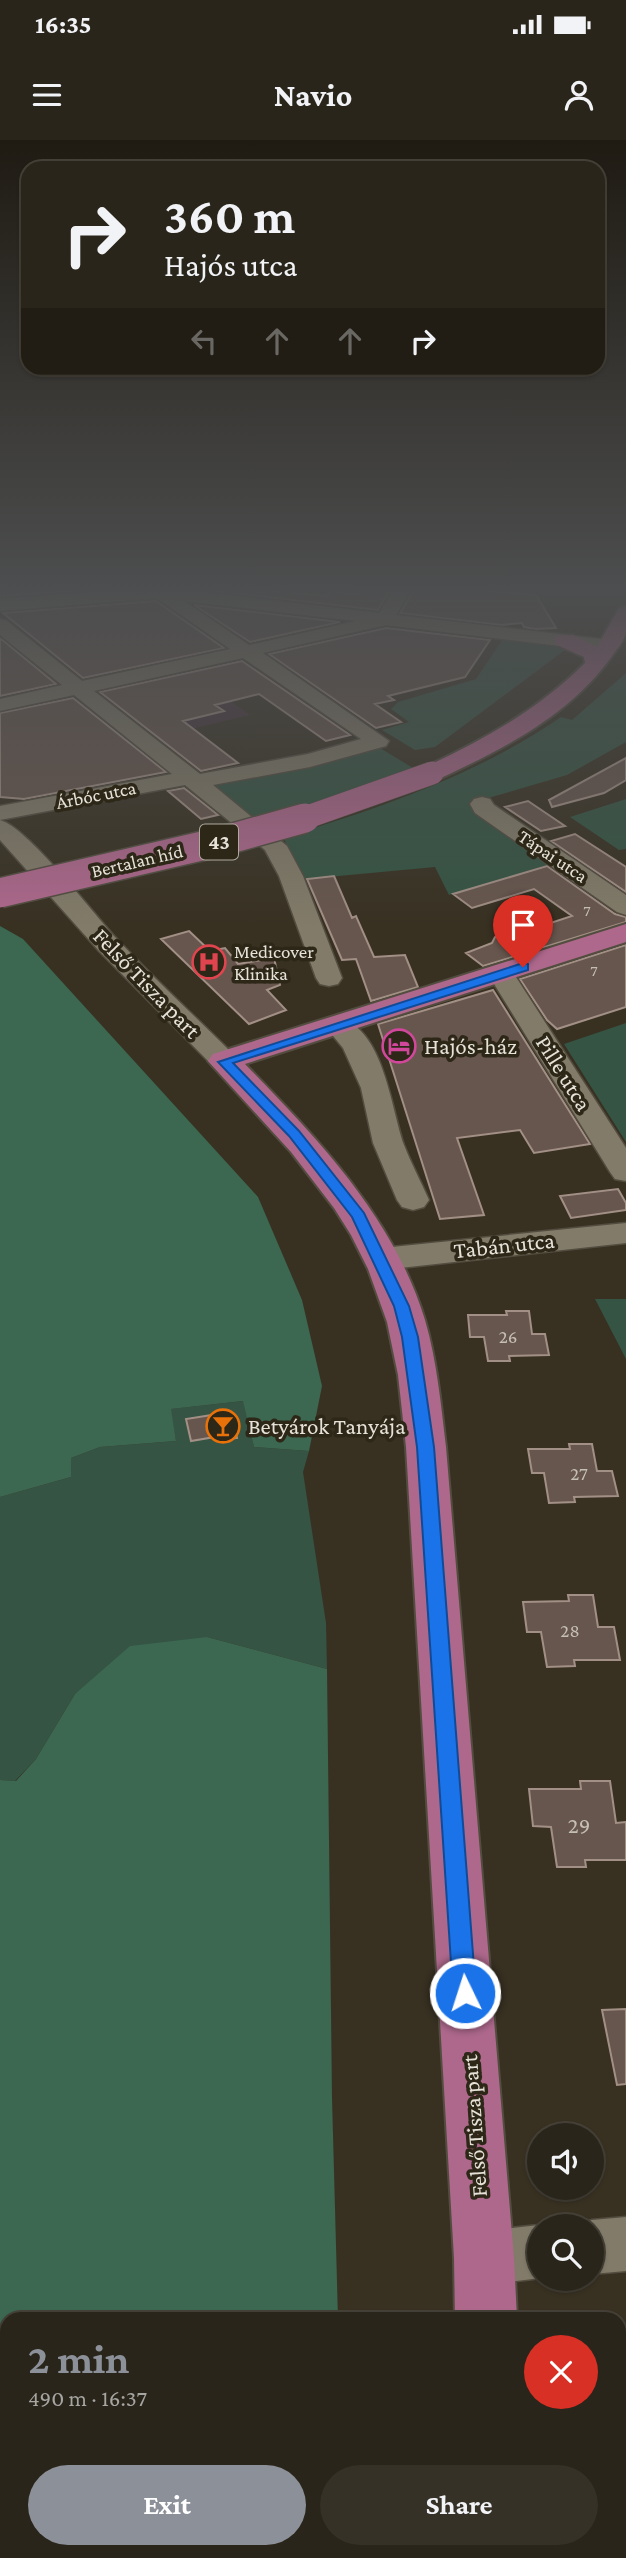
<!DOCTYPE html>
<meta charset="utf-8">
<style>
body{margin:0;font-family:"Crimson Pro",serif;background:#363127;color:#f1f3f6;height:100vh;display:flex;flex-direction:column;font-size:26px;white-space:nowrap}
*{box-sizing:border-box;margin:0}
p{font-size:23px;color:#a5a5a2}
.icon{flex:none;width:38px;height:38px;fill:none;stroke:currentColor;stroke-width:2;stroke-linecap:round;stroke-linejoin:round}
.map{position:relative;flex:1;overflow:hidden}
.drawer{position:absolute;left:0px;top:2172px;width:626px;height:247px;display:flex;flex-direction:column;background:#2a251a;border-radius:21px 21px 0 0;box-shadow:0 2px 5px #0004,0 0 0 2px #464239}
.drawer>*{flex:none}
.banner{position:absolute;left:21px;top:21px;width:584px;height:214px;border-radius:21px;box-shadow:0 2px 5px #0004,0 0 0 2px #464239;background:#2a251a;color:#f1f3f6;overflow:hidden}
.buttons{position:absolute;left:527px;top:1983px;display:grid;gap:14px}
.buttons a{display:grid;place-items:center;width:77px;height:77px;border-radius:50%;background:#2a251a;box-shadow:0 2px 5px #0004,0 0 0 2px #464239;font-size:35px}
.pin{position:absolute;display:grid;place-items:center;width:60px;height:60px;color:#fff;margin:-72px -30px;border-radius:50% 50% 50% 0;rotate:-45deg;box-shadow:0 0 7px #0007}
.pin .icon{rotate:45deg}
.me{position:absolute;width:77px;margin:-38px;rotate:356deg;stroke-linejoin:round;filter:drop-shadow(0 0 5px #0008)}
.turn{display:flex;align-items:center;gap:24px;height:147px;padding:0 28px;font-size:32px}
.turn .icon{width:91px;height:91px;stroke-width:2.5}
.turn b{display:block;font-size:49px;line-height:60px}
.lanes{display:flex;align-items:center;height:66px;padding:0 28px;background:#0003;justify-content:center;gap:35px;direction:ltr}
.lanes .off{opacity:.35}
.round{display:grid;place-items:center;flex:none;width:74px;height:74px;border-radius:37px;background:#363127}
.head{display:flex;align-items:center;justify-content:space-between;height:119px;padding:0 28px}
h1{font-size:42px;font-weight:700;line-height:52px;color:#8c9099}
.button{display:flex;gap:14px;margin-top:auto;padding:14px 28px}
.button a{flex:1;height:80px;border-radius:42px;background:#8c9099;color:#fff;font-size:28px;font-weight:700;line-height:80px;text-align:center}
.button a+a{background:#363127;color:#f1f3f6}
.status{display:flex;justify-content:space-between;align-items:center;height:49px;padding:0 35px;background:#2a251a;direction:ltr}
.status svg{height:19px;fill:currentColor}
header{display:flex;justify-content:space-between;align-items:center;height:91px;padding:0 28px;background:#2a251a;font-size:32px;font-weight:700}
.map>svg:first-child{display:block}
.education{fill:#45333d}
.green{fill:#355443}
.forest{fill:#3c6750}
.building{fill:#67564d;stroke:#a28f85;stroke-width:2}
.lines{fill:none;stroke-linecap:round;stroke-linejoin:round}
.minor-casing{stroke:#534d40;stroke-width:3}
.major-casing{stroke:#534d40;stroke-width:4}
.minor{fill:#827b69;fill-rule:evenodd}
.major{fill:#ae688c;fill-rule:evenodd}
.major-bridge-far1-casing{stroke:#534d40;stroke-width:24;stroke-linecap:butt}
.major-bridge-casing{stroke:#534d40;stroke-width:32;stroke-linecap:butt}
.major-bridge-far1{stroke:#ae688c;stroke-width:23}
.major-bridge{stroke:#ae688c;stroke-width:29}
.route{fill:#1a73e8;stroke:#114b97;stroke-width:2}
.labels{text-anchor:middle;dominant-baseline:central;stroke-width:7;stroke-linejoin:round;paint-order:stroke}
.far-number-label{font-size:16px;fill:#c6bfb5}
.far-street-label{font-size:19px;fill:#e6e2d8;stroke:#2d2718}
.far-poi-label{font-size:19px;fill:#e6e2d8;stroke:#2d2718;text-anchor:start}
.number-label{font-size:19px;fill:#c6bfb5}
.shield{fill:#2d2718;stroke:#aeaa9e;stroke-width:2}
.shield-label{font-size:21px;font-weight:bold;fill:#e6e2d8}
.street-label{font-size:23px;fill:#e6e2d8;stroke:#2d2718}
.poi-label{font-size:23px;fill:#e6e2d8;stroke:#2d2718;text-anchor:start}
.near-number-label{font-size:23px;fill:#c6bfb5}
</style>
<div class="status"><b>16:35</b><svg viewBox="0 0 49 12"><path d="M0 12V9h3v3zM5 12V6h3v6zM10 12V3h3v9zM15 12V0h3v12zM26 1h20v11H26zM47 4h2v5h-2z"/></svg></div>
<header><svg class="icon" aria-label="menu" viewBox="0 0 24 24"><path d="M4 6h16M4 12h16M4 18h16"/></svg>Navio<svg class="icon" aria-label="person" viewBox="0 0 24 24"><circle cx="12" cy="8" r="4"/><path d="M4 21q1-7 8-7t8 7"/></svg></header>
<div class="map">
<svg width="626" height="2418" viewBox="0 0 626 2418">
<rect width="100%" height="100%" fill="#383122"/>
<path class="education" d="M 219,553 L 250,575 L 162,596 Z"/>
<path class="green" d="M 503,499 L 569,507 L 435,607 L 415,610 L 382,590 L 409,582 L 391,569 L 398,562 L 476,539 Z
M 626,533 L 626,602 L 567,635 L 468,664 L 554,723 L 449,755 L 435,727 L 296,740 L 284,697 C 382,668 476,635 561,577 L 572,580 Z
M 375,605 L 413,628 L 319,663 L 256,681 L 209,641 Z
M 626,659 L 626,709 L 619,710 L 570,677 Z
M 626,883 L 626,1002 L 564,904 Z
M 595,1159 L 626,1159 L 626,1219 Z
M 244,1261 L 254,1307 L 309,1311 L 303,1332 L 326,1483 L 327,1529 L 207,1497 L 75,1554 L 36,1619 L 15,1641 L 0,1640 L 0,1357 L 71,1337 L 71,1318 L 100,1307 L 176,1301 L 170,1269 Z"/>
<path class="forest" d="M 0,786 L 23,799 L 258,1057 L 302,1160 L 322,1246 L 309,1311 L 254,1307 L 243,1261 L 171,1269 L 176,1301 L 100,1307 L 71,1318 L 71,1337 L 0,1357 Z
M 207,1497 L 327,1529 L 332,1958 L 338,2179 L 7,2179 L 7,2412 L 345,2412 L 346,2418 L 0,2418 L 0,1640 L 16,1641 L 36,1619 L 75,1554 L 130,1506 Z"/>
<path class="building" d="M 0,450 L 88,450 L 0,456 Z
M 206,450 L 266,450 L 327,456 L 330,452 L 355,454 L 358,450 L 390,450 L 378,470 Z
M 414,450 L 480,450 L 536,455 L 556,488 L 535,489 L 524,487 L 522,483 L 501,485 L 400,473 Z
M 156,461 L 224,508 L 83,538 L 3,473 Z
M 194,465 L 340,482 L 250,502 Z
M 386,488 L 490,500 L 465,537 L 388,556 L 394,560 L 375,564 L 401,582 L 376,588 L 269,514 Z
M 0,498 L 56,544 L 0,556 Z
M 242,521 L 350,595 L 326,601 L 259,554 L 215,565 L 224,571 L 183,581 L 238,623 L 201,631 L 100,552 Z
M 73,558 L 166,632 L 24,659 L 0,657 L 0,573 Z
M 626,618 L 626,640 L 604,653 L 552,667 L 549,660 Z
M 184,648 L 218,675 L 201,679 L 168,651 Z
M 528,661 L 565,686 L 541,691 L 505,667 Z
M 575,694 L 626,727 L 626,752 L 551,701 Z
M 547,726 L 615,774 L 626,777 L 626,782 L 483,826 L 466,813 L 492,803 L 495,797 L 508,793 L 511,796 L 572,776 L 534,749 L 472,768 L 453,754 Z
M 334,736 L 352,778 L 356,776 L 374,817 L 405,815 L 418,847 L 371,861 L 356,819 L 342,820 L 307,739 Z
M 189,791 L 210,811 L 225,808 L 238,824 L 274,818 L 280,845 L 267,850 L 286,870 L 249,884 L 161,799 Z
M 626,805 L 626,867 L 557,889 L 547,880 L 520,839 Z
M 493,850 L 590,1004 L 534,1013 L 520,990 L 457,998 L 484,1075 L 440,1079 L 378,884 Z
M 618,1049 L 626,1063 L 626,1070 L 571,1078 L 560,1056 Z
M 506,1171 L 529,1171 L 532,1194 L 545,1194 L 549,1215 L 509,1216 L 510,1221 L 488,1221 L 484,1197 L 470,1197 L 468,1175 L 507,1175 Z
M 231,1272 L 237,1298 L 216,1301 L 215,1297 L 191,1301 L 186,1279 Z
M 569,1304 L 592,1304 L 597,1331 L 612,1331 L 618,1356 L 574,1357 L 575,1362 L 549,1363 L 544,1333 L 532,1333 L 528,1309 L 570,1309 Z
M 568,1455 L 593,1455 L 598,1487 L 614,1487 L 620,1520 L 574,1520 L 575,1526 L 547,1527 L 541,1492 L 527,1492 L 523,1462 L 569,1461 Z
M 580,1641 L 610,1641 L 616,1683 L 626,1682 L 626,1720 L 585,1720 L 586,1727 L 557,1727 L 551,1687 L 533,1686 L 529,1649 L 581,1649 Z
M 626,1869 L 626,1944 L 617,1945 L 602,1870 Z"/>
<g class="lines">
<defs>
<path id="minor" d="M 119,450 L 186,450 L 379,473 L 393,450 L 411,450 L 396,475 L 610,500 L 620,506 L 610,512 L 386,485 L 263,513 L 389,601 L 386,606 L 310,627 L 213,645 L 287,706 L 303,736 L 342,838 L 338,844 L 329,846 L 320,844 L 316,838 L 279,736 L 265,710 L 185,645 L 0,680 C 27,687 93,773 116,798 C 153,838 195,876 234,915 L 238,921 L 234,927 L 224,930 L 214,927 L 99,811 L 0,700 L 0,666 L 172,634 L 74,555 L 0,571 L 0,559 L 62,545 L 0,495 L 0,479 L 7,481 L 82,541 L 230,509 L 157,458 L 0,471 L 0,459 ZM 184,461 L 356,481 L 249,505 ZM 243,518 L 361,599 L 308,614 L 200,634 L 94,551 Z
M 482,657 L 490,659 L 494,665 L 626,755 L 626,775 L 617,772 L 475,673 L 470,664 L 474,659 Z
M 501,826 L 510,828 L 514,834 L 626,1008 L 626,1041 L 615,1039 L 610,1032 L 488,834 L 492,828 Z
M 339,878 C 384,889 391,969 404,1005 C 411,1023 421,1042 429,1060 L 424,1067 L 413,1070 L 402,1067 L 397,1060 L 373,1003 L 361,948 L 343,908 L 325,886 L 329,880 Z
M 626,1083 L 626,1103 L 382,1130 L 370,1127 L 365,1119 L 370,1111 L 382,1108 Z
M 626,2077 L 626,2131 L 592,2134 L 592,2086 L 577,2086 L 592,2080 Z
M 539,2085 L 542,2086 L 539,2086 L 539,2138 L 541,2138 L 484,2145 L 465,2137 L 457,2118 L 465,2099 L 484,2091 Z"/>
<path id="major" d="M 626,466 C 626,474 626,485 626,493 C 624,501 617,509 612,516 C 570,575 505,608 441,638 L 432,640 L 423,638 L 420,633 L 423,628 C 483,600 538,570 585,523 L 584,517 L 557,505 L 554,500 L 557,495 L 573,495 L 597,507 L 619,468 Z
M 626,784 L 626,802 L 245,924 C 318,999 394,1078 425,1180 C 437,1221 441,1265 446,1307 L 514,2118 L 517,2179 L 455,2179 L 454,2118 L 406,1307 L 398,1235 L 387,1182 L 368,1129 L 351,1095 L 334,1068 L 291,1012 L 208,921 L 213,914 Z
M 469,2412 L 537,2412 L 537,2418 L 469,2418 Z"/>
</defs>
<use href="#minor" class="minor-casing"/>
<use href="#major" class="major-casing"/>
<use href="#minor" class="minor"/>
<use href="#major" class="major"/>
<defs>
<path id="major-bridge-far1" d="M 299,680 L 432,633"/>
<path id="major-bridge" d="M 0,753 L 219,702 L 305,678"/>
</defs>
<use href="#major-bridge-far1" class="major-bridge-far1-casing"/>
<use href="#major-bridge" class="major-bridge-casing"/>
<use href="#major-bridge-far1" class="major-bridge-far1"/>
<use href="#major-bridge" class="major-bridge"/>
</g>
<linearGradient id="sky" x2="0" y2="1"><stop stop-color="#1f1b13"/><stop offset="0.57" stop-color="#4d4e4f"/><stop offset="1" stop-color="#4d4e4f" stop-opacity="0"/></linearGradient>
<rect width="626" height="788" fill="url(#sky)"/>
<path class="route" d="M 523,823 L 528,824 L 528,830 L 233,923 L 299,991 L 364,1073 L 409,1166 L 418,1197 L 434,1307 L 476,1853 L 473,1860 L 465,1863 L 457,1860 L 453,1853 L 417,1307 L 402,1197 L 394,1166 L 352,1077 L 289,996 L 218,922 Z"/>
<defs>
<symbol id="hospital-ring" viewBox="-11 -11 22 22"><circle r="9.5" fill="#2d2718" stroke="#e0444e" stroke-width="1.5"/><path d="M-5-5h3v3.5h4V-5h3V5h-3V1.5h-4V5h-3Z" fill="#e0444e"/></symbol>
<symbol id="hotel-ring" viewBox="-11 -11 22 22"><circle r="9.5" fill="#2d2718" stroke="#d1479c" stroke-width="1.5"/><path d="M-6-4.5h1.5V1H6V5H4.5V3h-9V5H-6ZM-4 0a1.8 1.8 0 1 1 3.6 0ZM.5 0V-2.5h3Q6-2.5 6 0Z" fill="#d1479c"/></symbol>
<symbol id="bar-ring" viewBox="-11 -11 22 22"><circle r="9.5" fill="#2d2718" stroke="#e8710a" stroke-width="1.5"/><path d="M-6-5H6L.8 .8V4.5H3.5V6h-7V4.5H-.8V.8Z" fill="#e8710a"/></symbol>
</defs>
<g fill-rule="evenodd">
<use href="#hospital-ring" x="190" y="803" width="38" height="38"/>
<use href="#hotel-ring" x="380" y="887" width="38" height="38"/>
<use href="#bar-ring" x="204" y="1267" width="38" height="38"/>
</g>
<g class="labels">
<g class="far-number-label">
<text x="587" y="770">7</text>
<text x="594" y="830">7</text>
</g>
<g class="far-street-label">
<text transform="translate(96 655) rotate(-11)">Árbóc utca</text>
<text transform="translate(553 716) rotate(34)">Tápai utca</text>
<text transform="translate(137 721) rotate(-13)">Bertalan híd</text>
</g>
<g class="far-poi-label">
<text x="234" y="811">Medicover<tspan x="234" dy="22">Klinika</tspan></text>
</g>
<g class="number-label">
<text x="508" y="1196">26</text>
<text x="579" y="1333">27</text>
<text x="570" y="1490">28</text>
</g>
<rect class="shield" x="200" y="684.5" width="38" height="35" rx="5"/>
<g class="shield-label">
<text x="219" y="702">43</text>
</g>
<g class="street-label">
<text transform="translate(147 843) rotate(46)">Felső Tisza part</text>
<text transform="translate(564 933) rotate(58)">Pille utca</text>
<text transform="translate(504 1105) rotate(-6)">Tabán utca</text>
<text transform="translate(474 1986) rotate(-94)">Felső Tisza part</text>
</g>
<g class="poi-label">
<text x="424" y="906">Hajós-ház</text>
<text x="248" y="1286">Betyárok Tanyája</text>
</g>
<g class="near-number-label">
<text x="579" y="1685">29</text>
</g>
</g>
</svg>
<div class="buttons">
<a><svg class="icon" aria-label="sound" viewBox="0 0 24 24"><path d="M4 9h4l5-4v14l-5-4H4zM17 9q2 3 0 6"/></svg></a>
<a><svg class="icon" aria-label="search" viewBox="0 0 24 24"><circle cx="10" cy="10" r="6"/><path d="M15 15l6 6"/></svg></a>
</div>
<div class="pin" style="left:523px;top:827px;background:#d93025"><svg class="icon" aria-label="arrive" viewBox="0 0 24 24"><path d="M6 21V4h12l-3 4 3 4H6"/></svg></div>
<svg class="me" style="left:465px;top:1853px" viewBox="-20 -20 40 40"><circle r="17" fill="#1a73e8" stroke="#fff" stroke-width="3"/><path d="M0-11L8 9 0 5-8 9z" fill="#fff"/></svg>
<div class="banner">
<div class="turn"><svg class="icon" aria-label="right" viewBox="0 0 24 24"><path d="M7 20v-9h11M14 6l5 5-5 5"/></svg><div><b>360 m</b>Hajós utca</div></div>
<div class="lanes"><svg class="icon off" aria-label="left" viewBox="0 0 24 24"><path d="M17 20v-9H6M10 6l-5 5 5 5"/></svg><svg class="icon off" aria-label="ahead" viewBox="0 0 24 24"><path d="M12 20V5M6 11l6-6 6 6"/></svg><svg class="icon off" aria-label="ahead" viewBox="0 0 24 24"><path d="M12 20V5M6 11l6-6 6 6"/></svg><svg class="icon" aria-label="right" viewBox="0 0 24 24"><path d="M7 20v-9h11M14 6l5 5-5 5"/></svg></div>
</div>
<section class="drawer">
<div class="head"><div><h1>2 min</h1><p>490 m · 16:37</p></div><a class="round" style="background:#d93025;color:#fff"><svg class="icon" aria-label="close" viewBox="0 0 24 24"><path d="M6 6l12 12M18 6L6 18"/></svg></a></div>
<div class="button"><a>Exit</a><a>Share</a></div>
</section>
</div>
